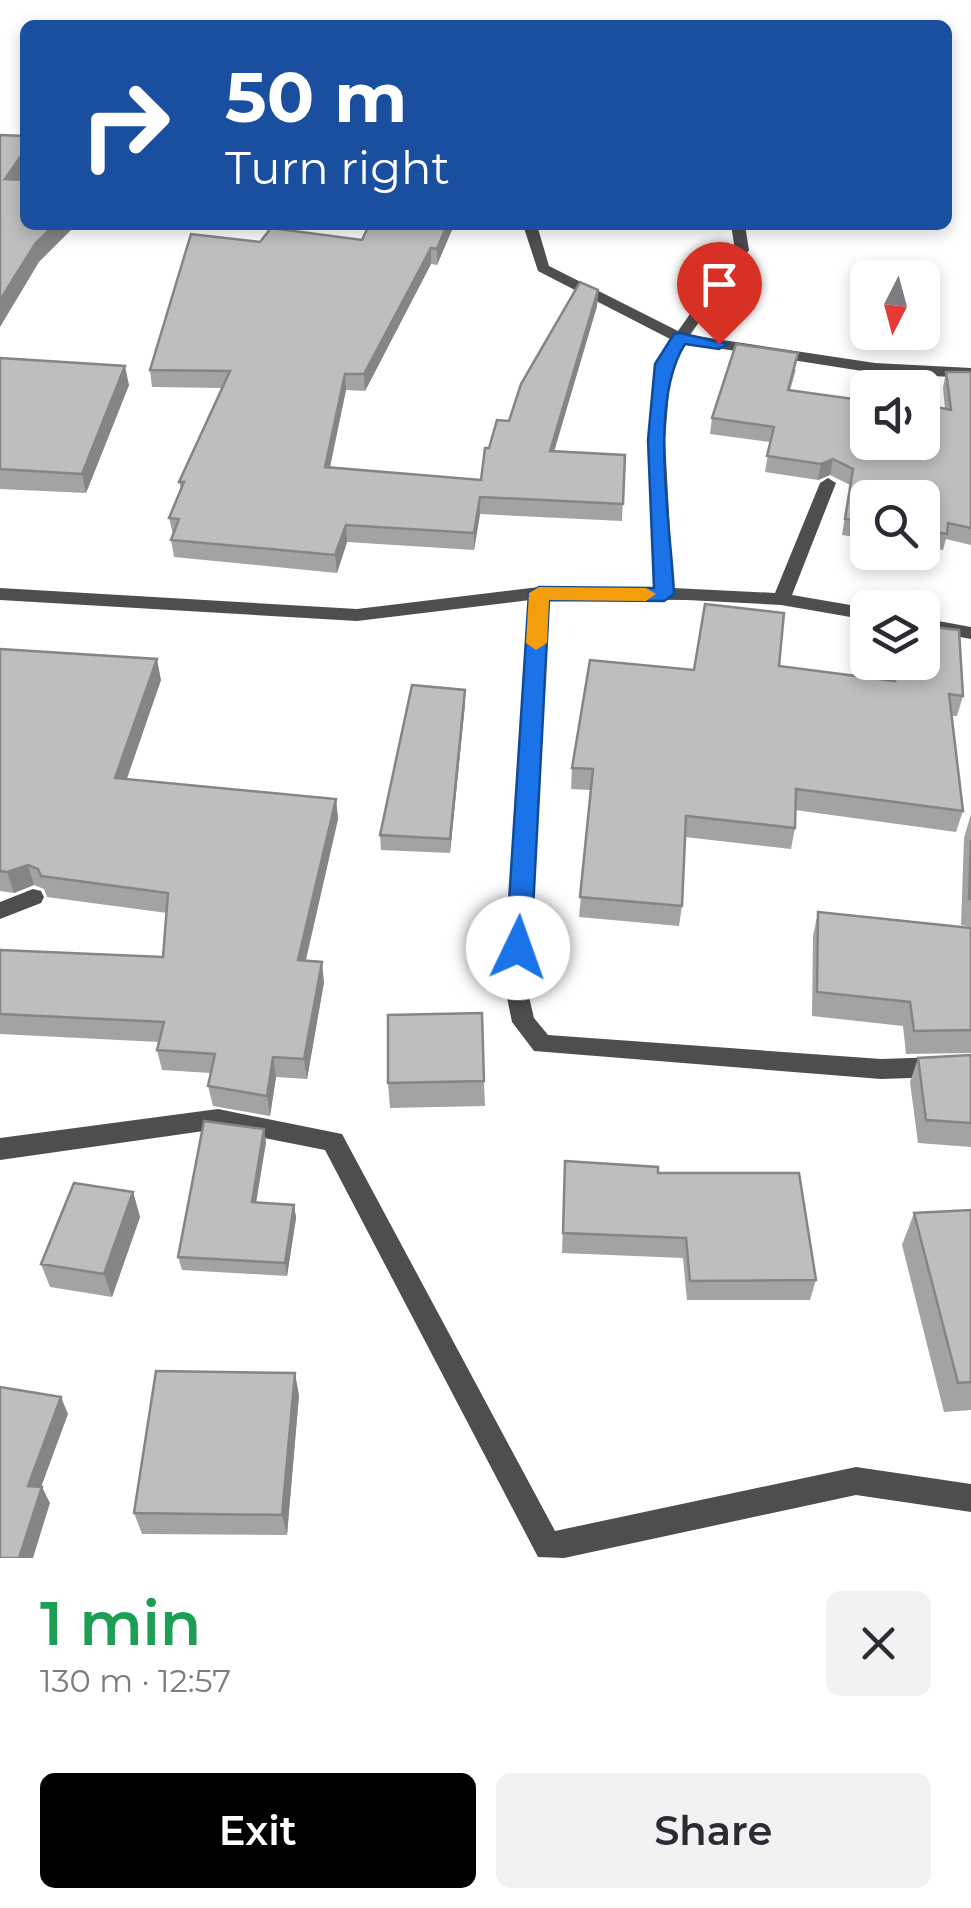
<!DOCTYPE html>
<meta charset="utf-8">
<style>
body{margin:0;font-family:Montserrat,sans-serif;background:#f2f2f3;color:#2b2b33;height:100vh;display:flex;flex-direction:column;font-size:38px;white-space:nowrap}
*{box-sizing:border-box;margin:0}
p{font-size:32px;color:#7c7c81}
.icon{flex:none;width:55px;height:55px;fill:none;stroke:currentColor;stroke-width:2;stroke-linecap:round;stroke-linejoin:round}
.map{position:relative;height:1558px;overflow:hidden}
.side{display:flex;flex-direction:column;background:#fff;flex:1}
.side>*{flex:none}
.banner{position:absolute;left:20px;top:20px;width:932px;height:210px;border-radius:15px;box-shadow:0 5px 15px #0003;background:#1a4fa0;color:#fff;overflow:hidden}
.needle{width:65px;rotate:186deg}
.tools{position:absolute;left:850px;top:260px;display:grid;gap:20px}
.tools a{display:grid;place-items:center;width:90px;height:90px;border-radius:15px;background:#fff;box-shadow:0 5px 15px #0003;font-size:50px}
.pin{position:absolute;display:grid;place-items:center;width:85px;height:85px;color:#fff;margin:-102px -42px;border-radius:50% 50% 50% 0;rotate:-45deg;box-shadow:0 0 10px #0007}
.pin .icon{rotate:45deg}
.me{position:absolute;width:110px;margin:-55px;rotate:3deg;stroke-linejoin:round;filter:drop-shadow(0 0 8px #0008)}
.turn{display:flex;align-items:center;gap:35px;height:210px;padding:0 40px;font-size:45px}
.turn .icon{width:130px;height:130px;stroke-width:2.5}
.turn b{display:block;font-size:70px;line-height:85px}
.round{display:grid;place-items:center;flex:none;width:105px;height:105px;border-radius:15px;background:#f2f2f3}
.headline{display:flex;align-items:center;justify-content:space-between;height:170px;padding:0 40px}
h1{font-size:60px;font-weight:600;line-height:75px;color:#1e9e55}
.cta{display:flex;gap:20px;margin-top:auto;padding:20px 40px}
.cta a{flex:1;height:115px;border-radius:15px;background:#000;color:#fff;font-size:40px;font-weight:600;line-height:115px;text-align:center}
.cta a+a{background:#f2f2f3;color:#2b2b33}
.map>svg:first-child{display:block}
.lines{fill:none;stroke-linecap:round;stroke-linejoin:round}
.minor{fill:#4e4e4e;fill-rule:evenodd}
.wall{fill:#a3a3a3}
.shaded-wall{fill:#858585}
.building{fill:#bebebe;stroke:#858585;stroke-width:2.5}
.route{fill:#1a73e8;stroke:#114b97;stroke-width:2.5}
.slow{fill:#f59e0b}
</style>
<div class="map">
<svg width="971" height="1558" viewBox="0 0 971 1558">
<rect width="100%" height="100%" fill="#fff"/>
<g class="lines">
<path class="minor" d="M 523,225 L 537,225 L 549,266 L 678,331 L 735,250 L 731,225 L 745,225 L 749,250 L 690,335 L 875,363 L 971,368 L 971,378 L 875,373 L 685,343 L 671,364 L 665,440 L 673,588 L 775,593 L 820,483 L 828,478 L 836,483 L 792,595 L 868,608 L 868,620 L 781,605 L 687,600 L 548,599 L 527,988 L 534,1018 L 548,1035 L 881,1059 L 971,1056 L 971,1076 L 881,1079 L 534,1051 L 512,1022 L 505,988 L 530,600 L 357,621 L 0,600 L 0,588 L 357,609 L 539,587 L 655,588 L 649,440 L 655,364 L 672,340 L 538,271 Z
M 922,618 L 971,627 L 971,639 L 922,630 Z
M 33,889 L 41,891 L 44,897 L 41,903 L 0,919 L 0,902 Z
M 218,1109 L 342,1134 L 555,1531 L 856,1467 L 971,1484 L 971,1512 L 856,1495 L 564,1558 L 538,1557 L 325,1150 L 218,1129 L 0,1160 L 0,1138 Z"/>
</g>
<path class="wall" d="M 369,225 L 454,225 L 437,265 L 431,264 L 365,391 L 346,390 L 330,468 L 481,480 L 489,448 L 598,290 L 597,306 L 554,452 L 625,455 L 622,521 L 480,514 L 474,550 L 347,542 L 337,573 L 174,557 L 171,540 L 173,535 L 169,518 L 181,489 L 179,482 L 223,388 L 152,387 L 150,370 L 260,242 L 362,240 Z
M 0,358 L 129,385 L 86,493 L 0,489 Z
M 796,369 L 790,391 L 945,409 L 943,388 L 946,372 L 971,372 L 971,545 L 946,539 L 943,550 L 922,547 L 922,498 L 868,498 L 868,539 L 842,535 L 850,485 L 830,475 L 818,480 L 765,472 L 770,442 L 710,434 L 712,418 Z
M 0,649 L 161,680 L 126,779 L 336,799 L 338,819 L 306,960 L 324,982 L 307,1079 L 276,1077 L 270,1116 L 213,1106 L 208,1086 L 211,1073 L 162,1070 L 157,1050 L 159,1042 L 0,1034 L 0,950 L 163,957 L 167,913 L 47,897 L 44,889 L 34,885 L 14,893 L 0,891 Z
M 905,662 L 922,662 L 963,696 L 957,716 L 951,716 L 963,811 L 956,832 L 795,810 L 795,828 L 791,849 L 685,837 L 682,906 L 679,926 L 579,917 L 591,790 L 571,789 L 572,768 L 694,670 L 779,666 L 891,681 L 894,665 L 904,666 Z
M 465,704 L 450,853 L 381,850 L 380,835 Z
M 971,814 L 971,927 L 961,925 L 964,838 Z
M 818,912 L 971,928 L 971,1053 L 906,1054 L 903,1026 L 812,1016 L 813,936 Z
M 971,1055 L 971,1147 L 918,1143 L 910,1082 L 918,1058 Z
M 484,1081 L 485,1106 L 390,1108 L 388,1083 Z
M 266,1142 L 256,1202 L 294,1205 L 296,1218 L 287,1276 L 182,1270 L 178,1257 Z
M 565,1161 L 658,1173 L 816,1280 L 810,1300 L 687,1300 L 683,1258 L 562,1253 Z
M 133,1192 L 140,1217 L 112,1297 L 50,1287 L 41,1264 Z
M 971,1210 L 971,1410 L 944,1412 L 902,1245 L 914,1213 Z
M 299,1395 L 287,1535 L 142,1534 L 134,1513 Z"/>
<path class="shaded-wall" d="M 25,150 L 25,173 L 9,198 L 5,179 Z
M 54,225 L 76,225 L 39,262 L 0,327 L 0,300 L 35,244 Z
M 447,225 L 454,225 L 437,265 L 437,249 Z
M 431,248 L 431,264 L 365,391 L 364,374 Z
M 598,290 L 597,306 L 549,468 L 550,451 Z
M 125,366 L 129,385 L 86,493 L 82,474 Z
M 345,374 L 346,390 L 326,484 L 325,467 Z
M 833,459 L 830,475 L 818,480 L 821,464 Z
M 480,497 L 480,514 L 474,550 L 474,533 Z
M 346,525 L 347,542 L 337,573 L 335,555 Z
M 157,659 L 161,680 L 120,799 L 115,778 Z
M 465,690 L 465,704 L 450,853 L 450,839 Z
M 336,799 L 338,819 L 301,980 L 298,960 Z
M 28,865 L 34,885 L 14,893 L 7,872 Z
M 322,962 L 324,982 L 307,1079 L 304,1059 Z
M 273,1057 L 276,1077 L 270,1116 L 267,1096 Z
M 264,1129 L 266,1142 L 254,1215 L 252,1202 Z
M 133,1192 L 140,1217 L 112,1297 L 104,1274 Z
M 294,1205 L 296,1218 L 287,1276 L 285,1263 Z
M 295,1373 L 299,1395 L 287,1535 L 282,1515 Z
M 61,1397 L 68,1414 L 36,1501 L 28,1486 Z
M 42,1487 L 50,1503 L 33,1558 L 19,1558 Z"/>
<path class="building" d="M 0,135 L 25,136 L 25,150 L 5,179 L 25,180 L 25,225 L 54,225 L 35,244 L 0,300 Z
M 369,225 L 447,225 L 437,249 L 431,248 L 364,374 L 345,374 L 325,467 L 481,480 L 485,448 L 489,448 L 497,420 L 509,421 L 521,384 L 580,282 L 598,290 L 550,451 L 625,455 L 623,504 L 480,497 L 474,533 L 346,525 L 335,555 L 171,540 L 179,519 L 169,518 L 184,482 L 179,482 L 230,371 L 150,370 L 191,234 L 260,242 L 271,228 L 362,240 Z
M 736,344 L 798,353 L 788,390 L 868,401 L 868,442 L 922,442 L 922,404 L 951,410 L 946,372 L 971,372 L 971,528 L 948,523 L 947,534 L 922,530 L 922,498 L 868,498 L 868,522 L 845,519 L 853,469 L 833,459 L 821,464 L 767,456 L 774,427 L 712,418 Z
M 0,358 L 125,366 L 82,474 L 0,469 Z
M 705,604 L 784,613 L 779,666 L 895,681 L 894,665 L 909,666 L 909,662 L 922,662 L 922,626 L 959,630 L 963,696 L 949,694 L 963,811 L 796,789 L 795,828 L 686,816 L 682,906 L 580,897 L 593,769 L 572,768 L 590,660 L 694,670 Z
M 0,649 L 157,659 L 115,778 L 336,799 L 298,960 L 322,962 L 304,1059 L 273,1057 L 267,1096 L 208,1086 L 215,1054 L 157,1050 L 164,1022 L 0,1014 L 0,950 L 163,957 L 168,893 L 41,876 L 38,869 L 28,865 L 7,872 L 0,871 Z
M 412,685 L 465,690 L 450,839 L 380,835 Z
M 971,840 L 971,899 L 969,899 Z
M 818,912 L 971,928 L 971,1030 L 914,1031 L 910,1002 L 817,992 Z
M 482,1013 L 484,1081 L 388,1083 L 388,1015 Z
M 971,1055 L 971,1123 L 926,1120 L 918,1058 Z
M 204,1121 L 264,1129 L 252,1202 L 294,1205 L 285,1263 L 178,1257 Z
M 565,1161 L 658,1167 L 658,1173 L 799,1173 L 816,1280 L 690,1281 L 686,1238 L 563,1233 Z
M 74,1183 L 133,1192 L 104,1274 L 41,1264 Z
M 971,1210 L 971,1382 L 958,1383 L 914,1213 Z
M 156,1371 L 295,1373 L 282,1515 L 134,1513 Z
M 0,1387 L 61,1397 L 28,1486 L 42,1487 L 19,1558 L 0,1558 Z"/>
<path class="route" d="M 680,333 L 728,344 L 719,349 L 685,344 C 648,401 671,526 674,594 L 664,601 L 549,600 L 531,948 L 518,958 L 506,948 L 529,593 L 539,587 L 654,588 L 648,440 L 655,364 L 674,334 Z"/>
<path class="slow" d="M 539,587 L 646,588 L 656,594 L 646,601 L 549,600 L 547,643 L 536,650 L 526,643 L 529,593 Z"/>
</svg>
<div class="tools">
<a><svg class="needle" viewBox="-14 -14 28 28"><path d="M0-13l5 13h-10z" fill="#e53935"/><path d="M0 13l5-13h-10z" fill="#7c7c81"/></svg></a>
<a><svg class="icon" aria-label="sound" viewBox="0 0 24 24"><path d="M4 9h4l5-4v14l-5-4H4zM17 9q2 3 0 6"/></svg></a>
<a><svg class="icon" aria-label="search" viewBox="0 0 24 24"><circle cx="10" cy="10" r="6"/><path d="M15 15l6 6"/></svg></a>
<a><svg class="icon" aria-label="layers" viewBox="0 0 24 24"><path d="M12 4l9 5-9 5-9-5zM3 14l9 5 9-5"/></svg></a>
</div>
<div class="pin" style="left:719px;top:344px;background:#d93025"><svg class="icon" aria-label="arrive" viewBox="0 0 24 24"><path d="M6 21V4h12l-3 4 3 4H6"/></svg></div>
<svg class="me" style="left:518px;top:948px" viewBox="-20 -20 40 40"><circle r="19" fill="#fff"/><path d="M0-13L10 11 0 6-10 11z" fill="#1a73e8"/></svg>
<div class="banner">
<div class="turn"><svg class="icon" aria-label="right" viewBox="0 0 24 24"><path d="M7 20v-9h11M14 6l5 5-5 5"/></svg><div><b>50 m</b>Turn right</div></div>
</div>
</div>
<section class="side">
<div class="headline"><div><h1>1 min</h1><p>130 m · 12:57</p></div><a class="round"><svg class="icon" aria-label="close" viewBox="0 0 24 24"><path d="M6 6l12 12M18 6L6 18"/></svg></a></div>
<div class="cta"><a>Exit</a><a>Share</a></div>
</section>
